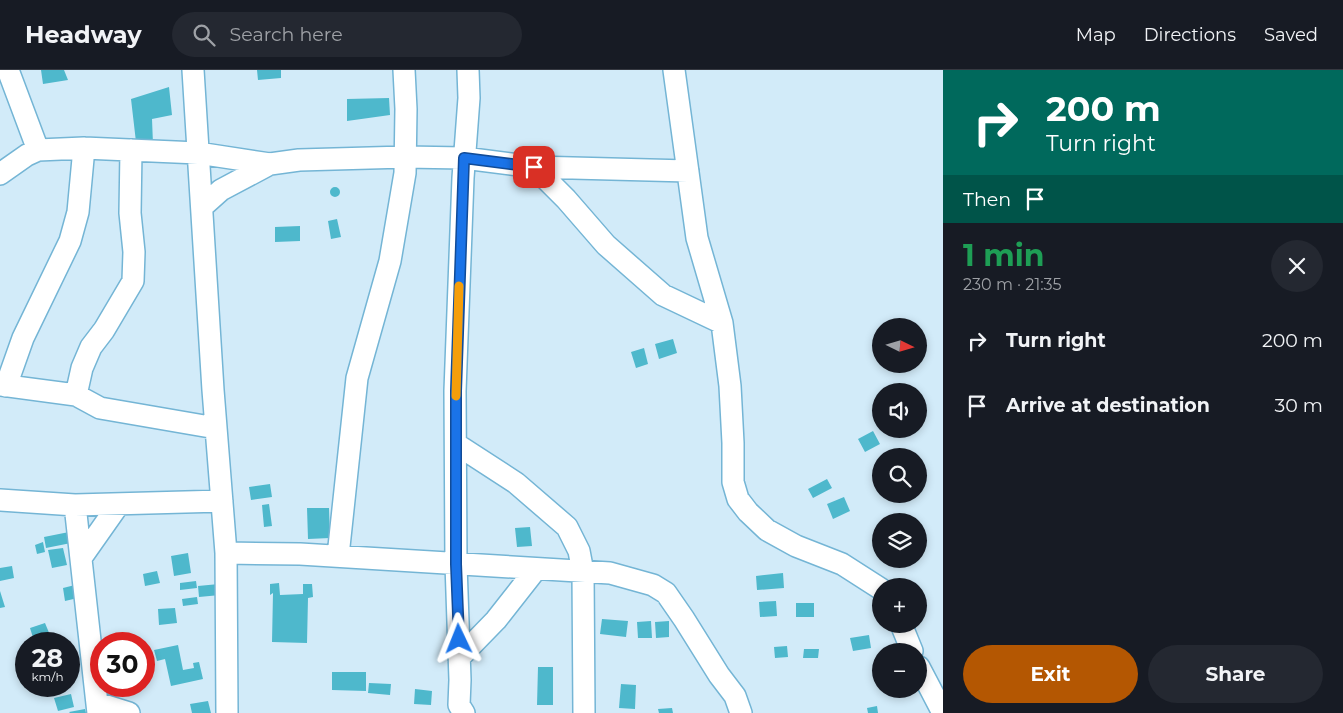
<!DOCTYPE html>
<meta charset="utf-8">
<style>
body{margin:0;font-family:Montserrat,sans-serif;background:#242831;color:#f1f3f6;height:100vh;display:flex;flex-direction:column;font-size:19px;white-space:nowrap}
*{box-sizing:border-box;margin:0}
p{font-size:16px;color:#9ea1a6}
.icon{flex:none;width:28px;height:28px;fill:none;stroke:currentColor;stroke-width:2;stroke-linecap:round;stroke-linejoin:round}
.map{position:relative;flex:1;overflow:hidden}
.side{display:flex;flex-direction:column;background:#171b24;width:400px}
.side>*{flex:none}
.banner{background:#00695c;color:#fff;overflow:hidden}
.needle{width:32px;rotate:95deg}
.fabs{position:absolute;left:872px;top:248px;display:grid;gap:10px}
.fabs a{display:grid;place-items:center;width:55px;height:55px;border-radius:50%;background:#171b24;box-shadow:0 2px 8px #0003;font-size:25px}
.speed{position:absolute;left:15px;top:562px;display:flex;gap:10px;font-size:25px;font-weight:700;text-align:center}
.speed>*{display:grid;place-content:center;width:65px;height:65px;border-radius:50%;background:#171b24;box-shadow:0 2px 8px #0003;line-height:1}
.speed small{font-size:12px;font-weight:400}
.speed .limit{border:8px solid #d22;background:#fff;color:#111}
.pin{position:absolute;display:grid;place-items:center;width:42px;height:42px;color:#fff;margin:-21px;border-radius:10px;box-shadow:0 2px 8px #0006}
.me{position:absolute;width:55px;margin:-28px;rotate:358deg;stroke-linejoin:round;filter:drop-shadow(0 0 4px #0008)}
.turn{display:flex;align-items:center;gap:18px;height:105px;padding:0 20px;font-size:22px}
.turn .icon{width:65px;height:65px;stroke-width:2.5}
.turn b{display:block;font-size:35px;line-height:42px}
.then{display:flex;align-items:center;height:48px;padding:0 20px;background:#0003;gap:10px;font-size:19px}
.round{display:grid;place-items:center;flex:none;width:52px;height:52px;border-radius:26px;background:#242831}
.overview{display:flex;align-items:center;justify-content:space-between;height:85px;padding:0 20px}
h1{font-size:30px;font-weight:700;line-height:38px;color:#1e9e55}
.cta{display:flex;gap:10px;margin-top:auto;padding:10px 20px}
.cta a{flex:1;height:58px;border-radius:30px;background:#b45702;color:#fff;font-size:20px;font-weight:700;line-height:58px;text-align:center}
.cta a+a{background:#242831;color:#f1f3f6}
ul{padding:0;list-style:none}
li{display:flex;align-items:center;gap:15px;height:65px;padding:0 20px}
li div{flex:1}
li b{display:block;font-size:19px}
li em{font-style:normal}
header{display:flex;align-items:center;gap:30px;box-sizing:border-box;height:70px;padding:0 25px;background:#171b24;border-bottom:1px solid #363941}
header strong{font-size:24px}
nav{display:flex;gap:28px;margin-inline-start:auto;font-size:18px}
.search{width:350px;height:45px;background:#242831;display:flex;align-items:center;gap:12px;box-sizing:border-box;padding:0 18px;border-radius:28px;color:#9ea1a6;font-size:19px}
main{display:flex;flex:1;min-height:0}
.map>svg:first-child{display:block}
.building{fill:#4eb8cc}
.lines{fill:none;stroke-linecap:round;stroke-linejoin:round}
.minor-casing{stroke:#74b5d5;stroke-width:24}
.minor{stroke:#fff;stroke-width:21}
.route-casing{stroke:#114b97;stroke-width:12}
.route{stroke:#1a73e8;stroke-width:9}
.slow{stroke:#f59e0b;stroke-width:9}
</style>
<header>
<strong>Headway</strong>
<div class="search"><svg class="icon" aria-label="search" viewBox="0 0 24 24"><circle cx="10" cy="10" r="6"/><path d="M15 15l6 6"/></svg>Search here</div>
<nav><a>Map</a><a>Directions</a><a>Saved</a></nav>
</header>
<main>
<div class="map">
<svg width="943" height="643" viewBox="0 0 943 643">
<rect width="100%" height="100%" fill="#d2ebf9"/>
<path class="building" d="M 41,0 L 64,0 L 68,10 L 43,14 Z
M 257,0 L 281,0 L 281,8 L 258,10 Z
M 169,17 L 172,45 L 152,49 L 153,74 L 136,72 L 131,29 Z
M 389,28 L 390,45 L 347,51 L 347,29 Z
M330 122a5 5 0 1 1 10 0a5 5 0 1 1-10 0Z
M 337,149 L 341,167 L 331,169 L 328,151 Z
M 300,156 L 300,171 L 275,172 L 275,157 Z
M 673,269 L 677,283 L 659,289 L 655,274 Z
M 644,278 L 648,294 L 636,298 L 631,282 Z
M 873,361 L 880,374 L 865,382 L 858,369 Z
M 827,409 L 832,418 L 813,428 L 808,419 Z
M 270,414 L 272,427 L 251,430 L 249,417 Z
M 844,427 L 850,441 L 833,449 L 827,434 Z
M 269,434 L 272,456 L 264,457 L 262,435 Z
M 307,438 L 329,438 L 330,468 L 308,469 Z
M 530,457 L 532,476 L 517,477 L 515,458 Z
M 74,461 L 76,472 L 46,478 L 44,467 Z
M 43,472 L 45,482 L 37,484 L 35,475 Z
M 63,478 L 67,495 L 52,498 L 48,480 Z
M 188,483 L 191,503 L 174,506 L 171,486 Z
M 12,496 L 14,508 L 0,511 L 0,498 Z
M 157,501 L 160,513 L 145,516 L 143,504 Z
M 783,503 L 784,518 L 757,520 L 756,506 Z
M 196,511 L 197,518 L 180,520 L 180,513 Z
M 279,513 L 280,525 L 303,524 L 303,514 L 312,514 L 313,527 L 308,528 L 307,573 L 272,572 L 273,523 L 270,525 L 270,514 Z
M 79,514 L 82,527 L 65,531 L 63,518 Z
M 219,514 L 220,525 L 199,527 L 198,516 Z
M 0,521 L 5,537 L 0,538 Z
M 197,527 L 198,534 L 183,536 L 182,529 Z
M 776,531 L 777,546 L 760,547 L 759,532 Z
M 796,533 L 814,533 L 814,547 L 796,547 Z
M 175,538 L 177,553 L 159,555 L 158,539 Z
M 602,549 L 628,551 L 626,567 L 600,564 Z
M 651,551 L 652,568 L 638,568 L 637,552 Z
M 669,551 L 669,567 L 656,568 L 655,552 Z
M 45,553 L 52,570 L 42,574 L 35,574 L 30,558 Z
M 869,565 L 871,578 L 853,581 L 850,568 Z
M 117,568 L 118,574 L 110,574 L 109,570 Z
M 178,575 L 183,600 L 194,598 L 193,593 L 199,592 L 203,609 L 171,616 L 165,589 L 157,591 L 154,580 Z
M 787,576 L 788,587 L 775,588 L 774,577 Z
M 804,579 L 819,579 L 818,588 L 803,588 Z
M 538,597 L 553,597 L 553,635 L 537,635 Z
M 332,602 L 366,602 L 366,621 L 332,620 Z
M 369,613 L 391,614 L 390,625 L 368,623 Z
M 621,614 L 636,615 L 635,639 L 619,638 Z
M 415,619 L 432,621 L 431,635 L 414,634 Z
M 71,624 L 74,637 L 58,641 L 54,628 Z
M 208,631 L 211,643 L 192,643 L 190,634 Z
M 877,636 L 878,643 L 868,643 L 867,638 Z
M 672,638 L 673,643 L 659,643 L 658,639 Z
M 85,639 L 86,643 L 70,643 L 69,642 Z"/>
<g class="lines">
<defs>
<path id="minor" d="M 8,0 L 38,80
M 193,0 L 213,320 L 226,483
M 674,0 L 697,168 L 722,253 L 730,316 L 733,373 L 733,412 L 738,429 L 748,442 L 767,460 L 796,476 L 842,494 L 881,519
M 534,97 L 566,129 L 606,175 L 663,225 L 722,253
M 0,104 L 27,85 L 38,80 L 84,78 L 198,83 L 270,94 L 299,90 L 405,87 L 464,88 L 534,97 L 688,101
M 202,137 L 221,120 L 270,94
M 0,315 L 76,325 L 100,338 L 216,358
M 6,316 L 23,268 L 70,171 L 78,142 L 84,78
M 76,325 L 82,298 L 91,277 L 104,260 L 133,211 L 134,182 L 130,143 L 131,80
M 456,374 L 516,413 L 567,457 L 579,481 L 583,502 L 584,643
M 0,430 L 75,435 L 222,431
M 75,435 L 98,643
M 338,486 L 357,308 L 390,191 L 405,103 L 406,39 L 404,0
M 81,488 L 119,434
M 901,554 L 912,581
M 459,588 L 496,550 L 536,499
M 919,597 L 943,643
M 97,633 L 129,643
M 227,643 L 226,483 L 300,484 L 610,503 L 653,515 L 666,523 L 684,549 L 719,605 L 735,626 L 741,643
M 464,643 L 459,635 L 460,610 L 456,494 L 455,321 L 463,108 L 469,28 L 468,0"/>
</defs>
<use href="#minor" class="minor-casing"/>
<use href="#minor" class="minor"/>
</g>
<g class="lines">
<defs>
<path id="route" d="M 459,569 L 456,494 L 456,321 L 464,88 L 534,97"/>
</defs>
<use href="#route" class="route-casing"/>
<use href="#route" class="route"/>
<path class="slow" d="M 456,326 L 459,216"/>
</g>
</svg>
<div class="fabs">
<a><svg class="needle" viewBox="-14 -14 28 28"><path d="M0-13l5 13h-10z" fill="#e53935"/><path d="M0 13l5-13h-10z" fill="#9ea1a6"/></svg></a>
<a><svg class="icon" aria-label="sound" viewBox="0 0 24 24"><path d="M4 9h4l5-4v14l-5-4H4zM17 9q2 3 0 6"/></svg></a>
<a><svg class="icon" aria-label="search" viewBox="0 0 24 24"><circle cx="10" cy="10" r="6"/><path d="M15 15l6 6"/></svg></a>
<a><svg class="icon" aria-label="layers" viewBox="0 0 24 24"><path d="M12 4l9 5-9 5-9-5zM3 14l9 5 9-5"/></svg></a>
<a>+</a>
<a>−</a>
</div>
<div class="speed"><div>28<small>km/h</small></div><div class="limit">30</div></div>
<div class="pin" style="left:534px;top:97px;background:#d93025"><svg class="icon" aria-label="arrive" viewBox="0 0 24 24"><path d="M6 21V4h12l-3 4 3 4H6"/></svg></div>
<svg class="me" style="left:459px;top:569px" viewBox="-20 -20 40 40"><path d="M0-17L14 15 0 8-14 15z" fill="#1a73e8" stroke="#fff" stroke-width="4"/></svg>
</div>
<section class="side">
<div class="banner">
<div class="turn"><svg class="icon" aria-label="right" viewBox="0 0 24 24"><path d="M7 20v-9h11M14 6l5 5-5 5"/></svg><div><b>200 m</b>Turn right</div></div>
<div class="then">Then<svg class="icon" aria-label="arrive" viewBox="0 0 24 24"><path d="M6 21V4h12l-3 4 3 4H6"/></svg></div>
</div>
<div class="overview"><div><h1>1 min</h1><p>230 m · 21:35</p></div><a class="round"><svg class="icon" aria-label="close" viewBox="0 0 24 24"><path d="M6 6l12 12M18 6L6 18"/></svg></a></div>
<ul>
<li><svg class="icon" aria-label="right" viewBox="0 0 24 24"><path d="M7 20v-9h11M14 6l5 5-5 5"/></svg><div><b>Turn right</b></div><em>200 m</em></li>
<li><svg class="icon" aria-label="arrive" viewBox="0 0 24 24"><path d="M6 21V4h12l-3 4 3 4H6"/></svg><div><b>Arrive at destination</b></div><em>30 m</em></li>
</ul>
<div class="cta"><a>Exit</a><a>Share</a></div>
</section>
</main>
